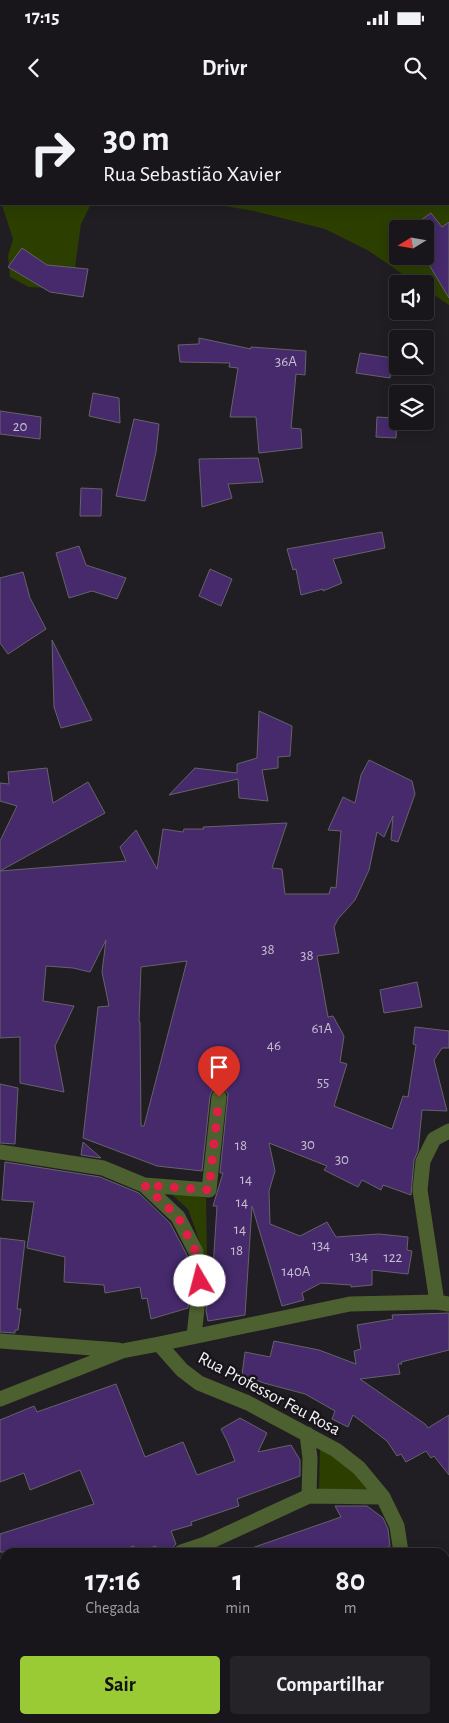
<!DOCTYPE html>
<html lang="pt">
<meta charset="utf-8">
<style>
body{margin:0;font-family:"Alegreya Sans",sans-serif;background:#252327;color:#f1f3f6;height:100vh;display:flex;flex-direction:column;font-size:19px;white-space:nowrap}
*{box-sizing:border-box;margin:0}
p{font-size:16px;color:#9f9fa2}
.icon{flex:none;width:28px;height:28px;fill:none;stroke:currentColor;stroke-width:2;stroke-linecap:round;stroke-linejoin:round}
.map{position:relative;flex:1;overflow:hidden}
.sheet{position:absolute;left:0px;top:1448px;width:450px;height:176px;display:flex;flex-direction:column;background:#18161a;border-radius:15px 15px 0 0;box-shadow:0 2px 12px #0003,0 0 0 1px #363539}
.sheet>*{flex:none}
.top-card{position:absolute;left:0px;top:0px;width:450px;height:105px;box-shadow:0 2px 12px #0003,0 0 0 1px #363539;background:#18161a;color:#f1f3f6;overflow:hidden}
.needle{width:32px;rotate:259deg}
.controls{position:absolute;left:389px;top:120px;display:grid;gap:10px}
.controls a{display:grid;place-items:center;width:45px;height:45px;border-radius:5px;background:#18161a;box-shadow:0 2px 12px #0003,0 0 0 1px #363539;font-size:25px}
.pin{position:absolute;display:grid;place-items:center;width:42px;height:42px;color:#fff;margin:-51px -21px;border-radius:50% 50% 50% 0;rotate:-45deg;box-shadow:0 0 5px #0007}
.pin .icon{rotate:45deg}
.me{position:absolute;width:55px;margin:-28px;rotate:352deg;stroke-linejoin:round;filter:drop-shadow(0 0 4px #0008)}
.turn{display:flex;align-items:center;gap:18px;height:105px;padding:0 20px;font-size:22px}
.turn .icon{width:65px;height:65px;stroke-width:2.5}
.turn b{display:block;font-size:35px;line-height:42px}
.eta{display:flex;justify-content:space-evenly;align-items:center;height:85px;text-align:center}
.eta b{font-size:30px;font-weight:700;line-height:35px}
.action{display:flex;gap:10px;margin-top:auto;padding:10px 20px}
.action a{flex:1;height:58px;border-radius:5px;background:#9acb35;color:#111;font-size:20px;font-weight:700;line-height:58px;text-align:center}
.action a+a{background:#252327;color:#f1f3f6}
.status{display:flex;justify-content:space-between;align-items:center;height:35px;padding:0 25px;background:#18161a;direction:ltr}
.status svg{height:14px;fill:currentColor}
header{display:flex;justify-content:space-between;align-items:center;height:65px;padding:0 20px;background:#18161a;font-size:22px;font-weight:700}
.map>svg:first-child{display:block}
.green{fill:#2c3f01;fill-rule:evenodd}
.building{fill:#462a6c;stroke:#656369;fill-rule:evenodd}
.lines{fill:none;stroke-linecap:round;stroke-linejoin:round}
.street{stroke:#4d602f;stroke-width:15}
.route{stroke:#e11d48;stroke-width:9;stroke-dasharray:0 16.2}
.labels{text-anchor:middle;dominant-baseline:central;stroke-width:5;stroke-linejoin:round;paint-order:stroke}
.number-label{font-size:15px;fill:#c6bed1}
.street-label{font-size:18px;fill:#f1f0f3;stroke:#17151a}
</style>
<div class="status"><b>17:15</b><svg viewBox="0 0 49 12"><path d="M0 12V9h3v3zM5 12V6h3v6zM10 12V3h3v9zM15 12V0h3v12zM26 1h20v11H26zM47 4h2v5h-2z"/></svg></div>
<header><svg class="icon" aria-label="back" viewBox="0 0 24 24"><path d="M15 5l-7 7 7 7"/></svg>Drivr<svg class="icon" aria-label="search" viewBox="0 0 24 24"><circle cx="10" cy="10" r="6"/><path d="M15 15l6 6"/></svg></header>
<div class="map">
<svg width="449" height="1623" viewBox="0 0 449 1623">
<rect width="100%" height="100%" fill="#201e23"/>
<path class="green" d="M 0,0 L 449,0 L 449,205 L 425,189 L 425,184 L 417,184 L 369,151 L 325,129 L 254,111 L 212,104 L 449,104 L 449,1 L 1,1 L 1,104 L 91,104 L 81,124 L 74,175 L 49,188 L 29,187 L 10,177 L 8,156 L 13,139 L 2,105 L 0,104 ZM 398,129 L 425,129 L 425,156 L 398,156 Z
M 169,1092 L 206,1098 L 207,1162 L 188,1109 Z
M 320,1349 L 350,1364 L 366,1389 L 319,1390 Z"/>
<path class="building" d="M 431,113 L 442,127 L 449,122 L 449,198 L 425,158 L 420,162 L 416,156 L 425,156 L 425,129 L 408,129 Z
M 22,148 L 47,165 L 88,169 L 83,197 L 50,192 L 8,167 Z
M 199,238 L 251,249 L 251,247 L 306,251 L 305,275 L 296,274 L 291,328 L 301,329 L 302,348 L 259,353 L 256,317 L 230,317 L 238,268 L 229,267 L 230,263 L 180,262 L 178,245 L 199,244 Z
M 360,253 L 393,258 L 390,278 L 356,273 Z
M 93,293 L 119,298 L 120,323 L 89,316 Z
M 0,311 L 41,317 L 40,339 L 0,334 Z
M 377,317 L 397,318 L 396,338 L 376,337 Z
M 134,319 L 159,324 L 156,352 L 145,401 L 116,396 Z
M 258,358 L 263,382 L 228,384 L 232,398 L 202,407 L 199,359 Z
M 81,388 L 102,389 L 101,416 L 80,416 Z
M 382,432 L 385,448 L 333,459 L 342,483 L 323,491 L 323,489 L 301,495 L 296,469 L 293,470 L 287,449 Z
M 79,446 L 86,465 L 126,478 L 117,499 L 92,491 L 69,498 L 56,453 Z
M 210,469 L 232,479 L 221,506 L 199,496 Z
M 23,472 L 30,498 L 46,529 L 8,554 L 0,543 L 0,478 Z
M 52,540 L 92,620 L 61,628 L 54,607 Z
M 259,611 L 292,626 L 290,656 L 278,657 L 278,668 L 262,670 L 268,701 L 239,698 L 238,679 L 169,695 L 195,668 L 237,673 L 237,664 L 257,658 Z
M 369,660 L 412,681 L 415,694 L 398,742 L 391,740 L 393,716 L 384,737 L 377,732 L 369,770 L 355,800 L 338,819 L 334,827 L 339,853 L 317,856 L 328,917 L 333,916 L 344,936 L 340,962 L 347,964 L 334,1006 L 392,1029 L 403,996 L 408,997 L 416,945 L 413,944 L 415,927 L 449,931 L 449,948 L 442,948 L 434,960 L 447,1011 L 422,1010 L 418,1051 L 414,1060 L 411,1095 L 383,1085 L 381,1090 L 362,1080 L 358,1087 L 324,1070 L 327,1066 L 269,1043 L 275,1071 L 269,1091 L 270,1124 L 300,1136 L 327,1122 L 336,1137 L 379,1134 L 408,1137 L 407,1150 L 412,1151 L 408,1174 L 372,1170 L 372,1185 L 351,1187 L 351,1185 L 321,1183 L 302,1193 L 304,1200 L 282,1206 L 252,1106 L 245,1215 L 208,1221 L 206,1211 L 209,1180 L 212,1184 L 217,1106 L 213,1106 L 223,1073 L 220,1073 L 228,994 L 225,990 L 220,988 L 212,991 L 210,996 L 202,1071 L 157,1066 L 83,1038 L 98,907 L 109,906 L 102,872 L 106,840 L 90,872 L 73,868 L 46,866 L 43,901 L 74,906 L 55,946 L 64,992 L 20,983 L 20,937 L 0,938 L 0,741 L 17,706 L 0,701 L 0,683 L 9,684 L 8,672 L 47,668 L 53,703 L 88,682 L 105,713 L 0,771 L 126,761 L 120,747 L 136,730 L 157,769 L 163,729 L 183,732 L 184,729 L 204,729 L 203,727 L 287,723 L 272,768 L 282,769 L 285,794 L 329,794 L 331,787 L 336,788 L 341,731 L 328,730 L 343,697 L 355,703 L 361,675 ZM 187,861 L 144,1026 L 141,1026 L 140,922 L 139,922 L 141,867 Z
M 417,882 L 422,907 L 384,913 L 380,890 Z
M 0,984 L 18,988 L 15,1044 L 0,1043 Z
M 83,1042 L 101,1058 L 81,1055 Z
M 5,1062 L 100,1077 L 139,1093 L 170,1123 L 187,1155 L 191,1181 L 188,1208 L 151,1219 L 147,1198 L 142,1199 L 140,1187 L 105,1193 L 104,1185 L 64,1182 L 65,1157 L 27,1148 L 34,1102 L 2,1100 Z
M 0,1138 L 25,1141 L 17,1209 L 21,1209 L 18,1230 L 15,1230 L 15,1233 L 0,1232 Z
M 449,1213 L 449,1250 L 401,1262 L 402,1264 L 398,1264 L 400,1274 L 360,1279 L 425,1324 L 428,1328 L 449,1315 L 449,1375 L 434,1356 L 431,1358 L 426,1351 L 406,1362 L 401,1354 L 397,1356 L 387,1341 L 353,1315 L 348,1327 L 332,1319 L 335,1311 L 305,1294 L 264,1283 L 242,1275 L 245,1252 L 270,1257 L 274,1241 L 319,1250 L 356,1264 L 354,1251 L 361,1249 L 357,1225 L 393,1219 L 392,1215 Z
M 116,1284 L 145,1357 L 183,1342 L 197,1375 L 235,1361 L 228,1343 L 221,1329 L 240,1318 L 267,1333 L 258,1352 L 291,1345 L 300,1360 L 300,1376 L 237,1399 L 239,1406 L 191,1422 L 192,1425 L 171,1431 L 176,1444 L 174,1446 L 172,1452 L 157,1452 L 156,1446 L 136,1452 L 134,1446 L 115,1452 L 0,1452 L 0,1434 L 94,1404 L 80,1370 L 30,1390 L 24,1373 L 0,1382 L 0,1320 L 34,1306 L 37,1312 Z
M 335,1406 L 367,1406 L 383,1418 L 388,1429 L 390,1446 L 386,1448 L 387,1452 L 247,1452 L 246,1450 L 341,1417 Z"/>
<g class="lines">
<path class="street" d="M 0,1052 L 103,1068 L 144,1085 L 178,1117 L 196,1152 L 200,1181 L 194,1236
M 144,1085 L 209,1090 L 219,997
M 437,1202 L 420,1090 L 423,1061 L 434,1039 L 449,1031
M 0,1241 L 118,1250
M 159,1244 L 182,1270 L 199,1283 L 248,1303 L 336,1350 L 359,1368 L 383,1397 L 397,1426 L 401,1452
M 0,1299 L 122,1251 L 159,1244 L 350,1204 L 437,1202 L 449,1204
M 309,1396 L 383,1397
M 181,1452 L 205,1444 L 309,1396 L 310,1358 L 307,1334
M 0,1514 L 5,1512
M 13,1623 L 15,1619
M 319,1623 L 323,1619"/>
</g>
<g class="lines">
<path class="route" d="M 200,1181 L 196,1152 L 178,1117 L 144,1085 L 209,1090 L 219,997"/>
</g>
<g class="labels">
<g class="number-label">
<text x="286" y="261">36A</text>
<text x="20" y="326">20</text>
<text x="268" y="849">38</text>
<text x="307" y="855">38</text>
<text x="322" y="928">61A</text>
<text x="274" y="945">46</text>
<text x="323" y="982">55</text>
<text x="308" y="1044">30</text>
<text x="241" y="1045">18</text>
<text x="342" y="1059">30</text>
<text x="246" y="1079">14</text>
<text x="242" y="1102">14</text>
<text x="240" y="1129">14</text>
<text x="321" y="1145">134</text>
<text x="237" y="1150">18</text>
<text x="359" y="1156">134</text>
<text x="393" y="1157">122</text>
<text x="296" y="1171">140A</text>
</g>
<g class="street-label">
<text transform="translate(269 1294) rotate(28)">Rua Professor Feu Rosa</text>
</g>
</g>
</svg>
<div class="controls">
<a><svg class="needle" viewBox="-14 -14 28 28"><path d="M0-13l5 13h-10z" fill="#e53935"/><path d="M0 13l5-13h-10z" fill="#9f9fa2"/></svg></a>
<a><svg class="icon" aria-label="sound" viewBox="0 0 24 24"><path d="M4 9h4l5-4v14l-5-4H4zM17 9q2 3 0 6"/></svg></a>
<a><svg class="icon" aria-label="search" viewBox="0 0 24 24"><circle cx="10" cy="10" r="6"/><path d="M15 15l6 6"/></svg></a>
<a><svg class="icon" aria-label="layers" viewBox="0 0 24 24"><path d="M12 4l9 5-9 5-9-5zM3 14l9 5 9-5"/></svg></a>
</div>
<div class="pin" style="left:219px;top:997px;background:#d93025"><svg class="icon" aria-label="arrive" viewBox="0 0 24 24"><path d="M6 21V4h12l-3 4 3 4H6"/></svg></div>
<svg class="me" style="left:200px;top:1181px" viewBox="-20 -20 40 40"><circle r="19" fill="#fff"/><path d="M0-13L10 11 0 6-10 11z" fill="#e11d48"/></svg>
<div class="top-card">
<div class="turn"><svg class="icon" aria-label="right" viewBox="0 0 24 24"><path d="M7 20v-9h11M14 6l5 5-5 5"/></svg><div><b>30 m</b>Rua Sebastião Xavier</div></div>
</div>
<section class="sheet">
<div class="eta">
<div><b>17:16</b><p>Chegada</p></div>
<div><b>1</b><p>min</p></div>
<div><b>80</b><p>m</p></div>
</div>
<div class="action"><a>Sair</a><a>Compartilhar</a></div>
</section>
</div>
